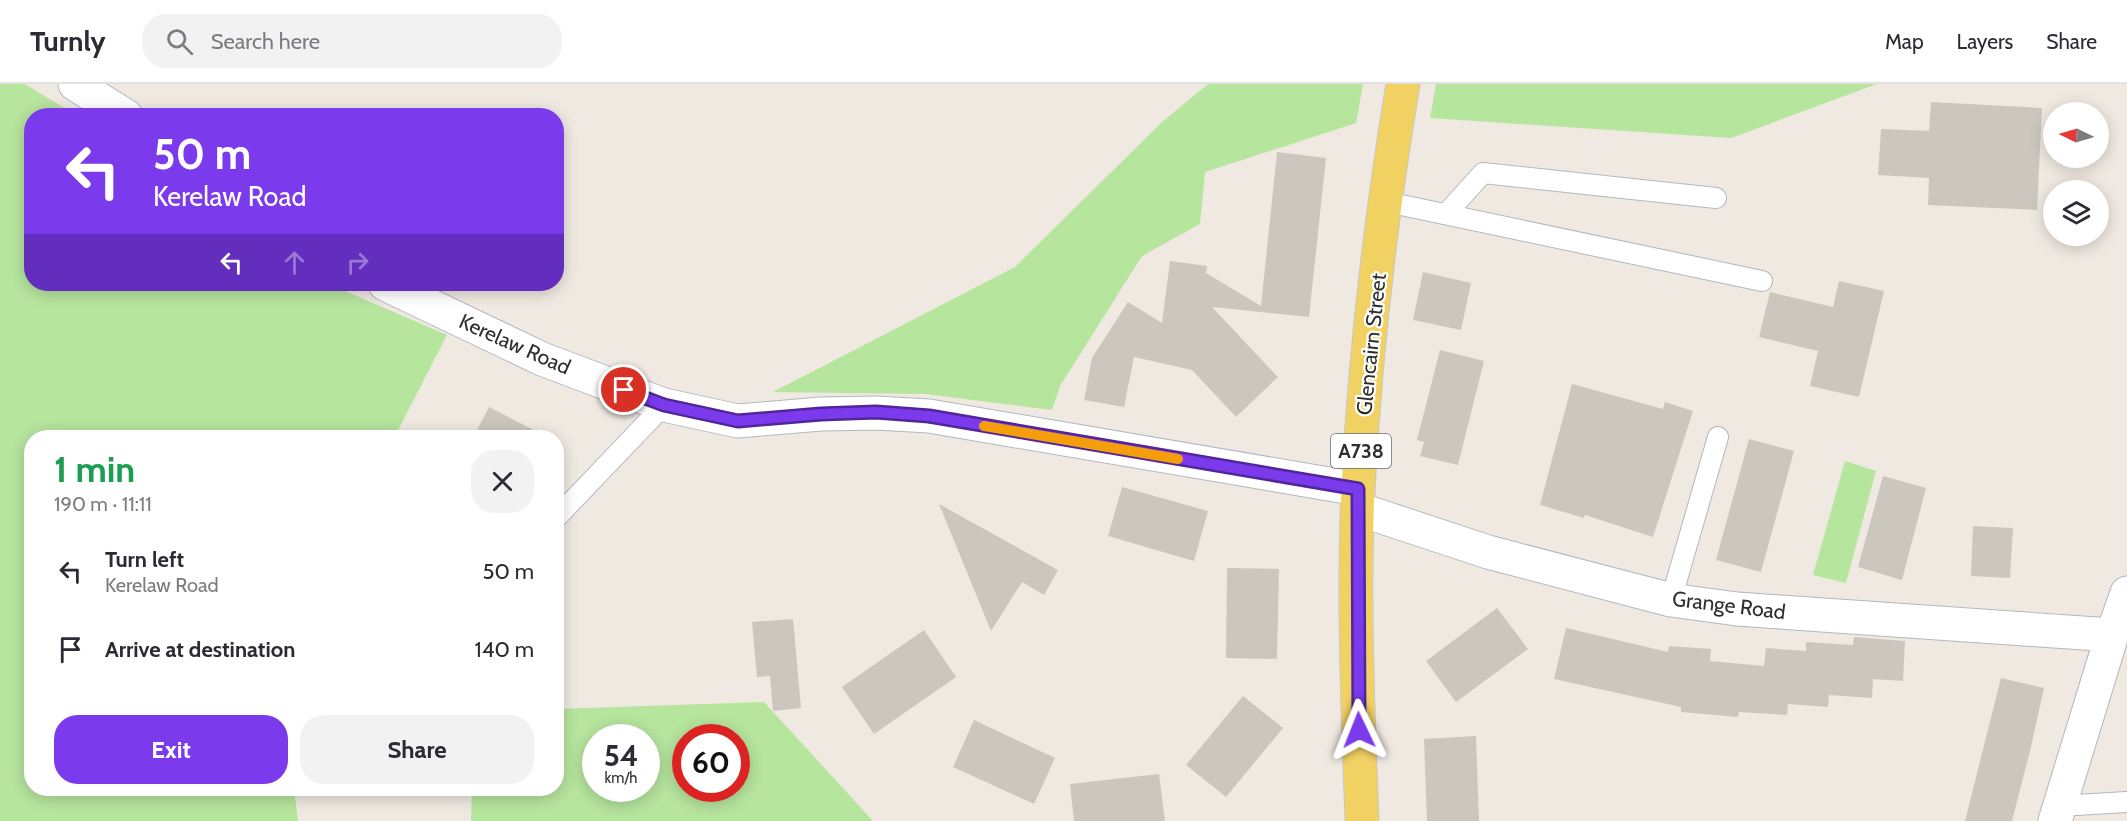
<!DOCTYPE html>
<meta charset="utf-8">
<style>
body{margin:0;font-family:Cabin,sans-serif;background:#f2f2f3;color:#2b2b33;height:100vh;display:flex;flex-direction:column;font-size:22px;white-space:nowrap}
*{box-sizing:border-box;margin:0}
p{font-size:20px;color:#7c7c81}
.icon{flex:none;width:33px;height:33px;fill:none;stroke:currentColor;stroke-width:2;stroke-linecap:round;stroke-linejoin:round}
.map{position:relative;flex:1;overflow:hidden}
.side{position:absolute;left:24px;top:346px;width:540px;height:366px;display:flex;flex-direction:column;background:#fff;border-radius:24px;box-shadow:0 3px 15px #0003}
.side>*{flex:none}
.top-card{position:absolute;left:24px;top:24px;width:540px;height:183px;border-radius:24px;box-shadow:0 3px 15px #0003;background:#7c3aed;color:#fff;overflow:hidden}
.needle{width:39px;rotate:275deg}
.buttons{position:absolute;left:2043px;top:18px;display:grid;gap:12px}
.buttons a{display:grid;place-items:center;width:66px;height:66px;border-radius:50%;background:#fff;box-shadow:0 3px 15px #0003;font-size:30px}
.speed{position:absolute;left:582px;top:640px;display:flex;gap:12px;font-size:30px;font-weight:700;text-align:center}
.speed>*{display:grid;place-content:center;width:78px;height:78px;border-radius:50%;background:#fff;box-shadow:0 3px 15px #0003;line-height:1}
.speed small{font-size:15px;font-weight:400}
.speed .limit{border:9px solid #d22;background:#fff;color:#111}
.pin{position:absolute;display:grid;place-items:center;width:51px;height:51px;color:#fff;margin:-26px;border:3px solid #fff;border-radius:50%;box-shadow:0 2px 6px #0007}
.me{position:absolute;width:66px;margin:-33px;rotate:358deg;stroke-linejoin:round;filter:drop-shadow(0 0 4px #0008)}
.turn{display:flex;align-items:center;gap:21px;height:126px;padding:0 30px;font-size:27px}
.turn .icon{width:78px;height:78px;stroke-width:2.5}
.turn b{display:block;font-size:42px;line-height:51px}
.lanes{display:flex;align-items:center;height:57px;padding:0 30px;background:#0003;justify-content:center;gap:30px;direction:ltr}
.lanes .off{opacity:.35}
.round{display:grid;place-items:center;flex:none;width:63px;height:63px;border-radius:24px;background:#f2f2f3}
.head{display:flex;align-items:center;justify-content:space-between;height:102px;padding:0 30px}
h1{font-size:36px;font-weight:800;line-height:45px;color:#1e9e55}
.action{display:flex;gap:12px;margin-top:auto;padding:12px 30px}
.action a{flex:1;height:69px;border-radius:24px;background:#7c3aed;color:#fff;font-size:24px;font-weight:800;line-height:69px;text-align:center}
.action a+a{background:#f2f2f3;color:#2b2b33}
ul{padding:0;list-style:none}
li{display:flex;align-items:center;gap:18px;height:78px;padding:0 30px}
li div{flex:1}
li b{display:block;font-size:22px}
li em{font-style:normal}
header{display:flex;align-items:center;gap:36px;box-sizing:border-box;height:84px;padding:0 30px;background:#fff;border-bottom:2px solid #e1e1e2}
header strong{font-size:28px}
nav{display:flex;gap:33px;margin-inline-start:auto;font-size:21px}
.search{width:420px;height:54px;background:#f2f2f3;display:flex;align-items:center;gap:15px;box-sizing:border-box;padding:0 21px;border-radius:24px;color:#7c7c81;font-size:22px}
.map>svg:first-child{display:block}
.green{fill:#b6e59e;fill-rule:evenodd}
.building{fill:#cbc7bf}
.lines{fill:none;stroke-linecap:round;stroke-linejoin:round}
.service-casing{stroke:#b4b7c1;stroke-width:22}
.minor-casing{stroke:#b4b7c1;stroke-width:35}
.primary-casing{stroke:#c9c9c9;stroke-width:35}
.service{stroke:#fff;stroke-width:20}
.minor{stroke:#fff;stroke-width:33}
.primary{stroke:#f2d163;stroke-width:33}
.route-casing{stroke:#51269a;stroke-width:15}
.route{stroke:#7c3aed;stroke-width:10}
.slow{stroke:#f59e0b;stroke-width:10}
.labels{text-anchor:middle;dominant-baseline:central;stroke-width:4.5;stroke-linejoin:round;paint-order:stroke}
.shield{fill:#fff;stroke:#6d6d6d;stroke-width:1.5}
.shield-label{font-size:20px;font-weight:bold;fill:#2e2e2e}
.street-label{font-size:21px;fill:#2e2e2e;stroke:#fff}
</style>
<header>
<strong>Turnly</strong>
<div class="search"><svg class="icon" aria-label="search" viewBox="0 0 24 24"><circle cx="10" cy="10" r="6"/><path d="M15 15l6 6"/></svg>Search here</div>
<nav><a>Map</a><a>Layers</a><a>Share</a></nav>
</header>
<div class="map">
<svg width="2127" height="737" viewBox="0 0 2127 737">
<rect width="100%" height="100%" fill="#efe9e1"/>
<path class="green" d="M 0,0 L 25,0 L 76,31 L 32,32 L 32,200 L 333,200 L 345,207 L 447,251 L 394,354 L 32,354 L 32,705 L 294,705 L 298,737 L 0,737 Z
M 1208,0 L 1363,0 L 1356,39 L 1205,88 L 1200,140 L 1142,172 L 1060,302 L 1052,326 L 926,310 L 773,308 L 1015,183 L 1162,38 Z
M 1436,0 L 1877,0 L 1731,54 L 1430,34 Z
M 1845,377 L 1876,387 L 1846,499 L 1813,491 Z
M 764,618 L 873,737 L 471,737 L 472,705 L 556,705 L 557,625 ZM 596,654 L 646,654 L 646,705 L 596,705 ZM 686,654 L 736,654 L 736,705 L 686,705 Z"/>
<path class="building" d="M 1931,18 L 2042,24 L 2037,126 L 1928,121 L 1929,94 L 1878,91 L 1881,45 L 1929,47 Z
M 1277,68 L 1326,74 L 1309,233 L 1212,223 L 1278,293 L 1236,333 L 1192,286 L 1134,273 L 1124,323 L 1084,316 L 1092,274 L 1128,218 L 1162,239 L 1170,177 L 1207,182 L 1206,189 L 1261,222 Z
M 1423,188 L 1471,199 L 1461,246 L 1413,236 Z
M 1839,197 L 1884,207 L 1859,313 L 1810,302 L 1818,267 L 1759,253 L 1770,208 L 1833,223 Z
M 1440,266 L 1484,277 L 1458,381 L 1420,372 L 1424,358 L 1417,356 Z
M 1572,300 L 1663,325 L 1665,318 L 1693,327 L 1653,453 L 1585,431 L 1584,434 L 1540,421 Z
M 489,323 L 549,354 L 473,354 Z
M 1749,355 L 1794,367 L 1761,488 L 1716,476 Z
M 1883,392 L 1926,404 L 1902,496 L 1858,483 Z
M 1122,403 L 1208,427 L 1194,477 L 1108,452 Z
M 939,420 L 1058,486 L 1044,511 L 1022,498 L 991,547 Z
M 1973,442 L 2013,444 L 2010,494 L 1971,492 Z
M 1227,484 L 1279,485 L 1277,575 L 1226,574 Z
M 1497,524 L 1528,565 L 1456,618 L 1426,577 Z
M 793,535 L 801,624 L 773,627 L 770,592 L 757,593 L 752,538 Z
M 1566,544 L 1668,568 L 1669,562 L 1711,565 L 1710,577 L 1764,582 L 1766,564 L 1806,567 L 1806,558 L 1853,561 L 1854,553 L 1905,557 L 1903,597 L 1873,595 L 1872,614 L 1829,611 L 1828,623 L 1788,620 L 1787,631 L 1739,628 L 1738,633 L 1681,628 L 1681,623 L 1554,595 Z
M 924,546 L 956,593 L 874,650 L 842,603 Z
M 2001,594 L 2044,604 L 2030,667 L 2012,737 L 1965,737 Z
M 1243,612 L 1283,644 L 1226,713 L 1186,681 Z
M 974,636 L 1055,674 L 1034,720 L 953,683 Z
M 1476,652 L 1479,737 L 1427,737 L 1424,655 Z
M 1159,690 L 1165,737 L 1074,737 L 1070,700 Z"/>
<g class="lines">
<defs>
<path id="service" d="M 1387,118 L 1762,197
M 1446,130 L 1483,89 L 1716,114
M 556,434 L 664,321
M 1671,516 L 1718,353
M 2059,722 L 2127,718"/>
<path id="minor" d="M 75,0 L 126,32
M 385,200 L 542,275 L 664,321 L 738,337 L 821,330 L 876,329 L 929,332 L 1358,405
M 1358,425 L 1488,468 L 1671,516 L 1737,525 L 2112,551
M 2055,737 L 2112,551 L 2127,509"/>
<path id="primary" d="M 1362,737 C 1358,627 1353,516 1358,406 C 1365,272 1381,132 1403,0"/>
</defs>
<use href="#service" class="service-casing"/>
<use href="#minor" class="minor-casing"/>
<use href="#primary" class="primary-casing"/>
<use href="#service" class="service"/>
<use href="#minor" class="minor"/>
<use href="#primary" class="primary"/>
</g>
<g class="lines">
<defs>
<path id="route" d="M 624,306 L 664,321 L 738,337 L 821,330 L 876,328 L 929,332 L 1358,405 L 1359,646"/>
</defs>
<use href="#route" class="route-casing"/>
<use href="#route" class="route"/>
<path class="slow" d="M 984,342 L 1178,375"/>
</g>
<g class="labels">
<rect class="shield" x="1331" y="350" width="60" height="34" rx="4.5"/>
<g class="shield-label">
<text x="1361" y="367">A738</text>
</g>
<g class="street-label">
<text transform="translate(515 260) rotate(24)">Kerelaw Road</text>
<text transform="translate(1371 260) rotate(-84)">Glencairn Street</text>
<text transform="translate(1729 521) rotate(7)">Grange Road</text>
</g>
</g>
</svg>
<div class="buttons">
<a><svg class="needle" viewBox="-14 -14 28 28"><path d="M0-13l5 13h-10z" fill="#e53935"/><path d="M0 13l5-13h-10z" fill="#7c7c81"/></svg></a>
<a><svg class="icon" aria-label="layers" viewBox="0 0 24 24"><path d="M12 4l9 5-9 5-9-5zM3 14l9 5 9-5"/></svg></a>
</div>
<div class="speed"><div>54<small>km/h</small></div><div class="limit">60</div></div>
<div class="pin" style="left:624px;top:306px;background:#d93025"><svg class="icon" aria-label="arrive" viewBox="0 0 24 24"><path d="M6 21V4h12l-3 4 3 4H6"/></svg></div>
<svg class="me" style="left:1359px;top:646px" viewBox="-20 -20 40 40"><path d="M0-17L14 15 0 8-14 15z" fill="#7c3aed" stroke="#fff" stroke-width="4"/></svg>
<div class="top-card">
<div class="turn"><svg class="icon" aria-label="left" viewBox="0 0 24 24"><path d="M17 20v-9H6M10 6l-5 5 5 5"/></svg><div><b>50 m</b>Kerelaw Road</div></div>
<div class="lanes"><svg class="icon" aria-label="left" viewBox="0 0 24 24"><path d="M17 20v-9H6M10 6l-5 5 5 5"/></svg><svg class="icon off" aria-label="ahead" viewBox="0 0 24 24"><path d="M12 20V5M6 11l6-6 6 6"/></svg><svg class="icon off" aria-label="right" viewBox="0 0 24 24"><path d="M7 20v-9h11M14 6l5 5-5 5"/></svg></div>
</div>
<section class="side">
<div class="head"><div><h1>1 min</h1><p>190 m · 11:11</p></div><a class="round"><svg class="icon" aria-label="close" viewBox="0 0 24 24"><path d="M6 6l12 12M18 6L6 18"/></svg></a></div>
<ul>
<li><svg class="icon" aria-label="left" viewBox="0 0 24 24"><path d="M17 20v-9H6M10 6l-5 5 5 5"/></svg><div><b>Turn left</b><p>Kerelaw Road</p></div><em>50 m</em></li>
<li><svg class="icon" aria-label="arrive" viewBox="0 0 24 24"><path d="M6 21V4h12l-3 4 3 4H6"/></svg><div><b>Arrive at destination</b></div><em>140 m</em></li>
</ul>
<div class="action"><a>Exit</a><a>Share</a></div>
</section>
</div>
